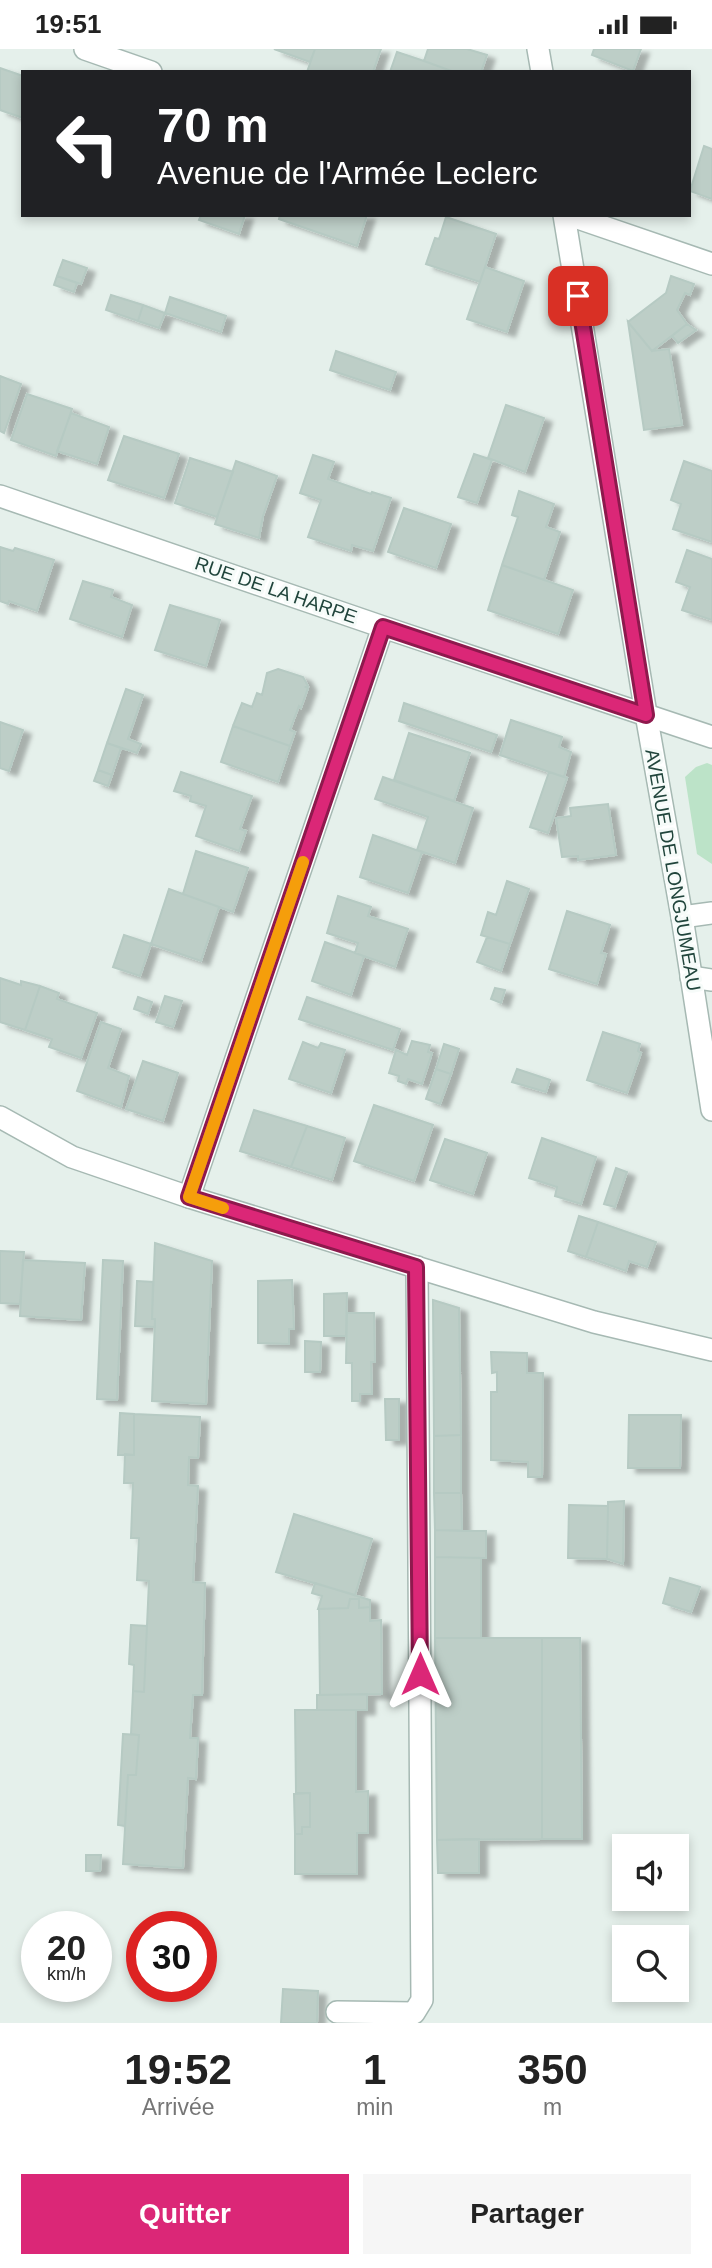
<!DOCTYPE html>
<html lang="fr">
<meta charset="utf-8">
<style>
body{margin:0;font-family:Arial,sans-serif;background:#f6f6f6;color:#222;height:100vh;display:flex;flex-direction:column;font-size:26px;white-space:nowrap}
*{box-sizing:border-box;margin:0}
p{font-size:23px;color:#767676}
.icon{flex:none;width:38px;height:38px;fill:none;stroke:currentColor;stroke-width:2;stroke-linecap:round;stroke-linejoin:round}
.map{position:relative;height:1974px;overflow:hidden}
.panel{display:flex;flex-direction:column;background:#fff;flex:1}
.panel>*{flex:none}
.top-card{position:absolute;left:21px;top:21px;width:670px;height:147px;border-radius:0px;box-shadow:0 4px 10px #0003;background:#202124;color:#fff;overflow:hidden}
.controls{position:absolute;left:612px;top:1785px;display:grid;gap:14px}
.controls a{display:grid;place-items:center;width:77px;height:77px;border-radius:0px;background:#fff;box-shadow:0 4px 10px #0003;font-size:35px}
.speed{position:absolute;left:21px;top:1862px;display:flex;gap:14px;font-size:35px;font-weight:700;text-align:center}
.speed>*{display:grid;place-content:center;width:91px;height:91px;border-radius:50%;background:#fff;box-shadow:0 4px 10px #0003;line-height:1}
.speed small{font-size:18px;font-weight:400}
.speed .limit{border:10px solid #d22;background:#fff;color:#111}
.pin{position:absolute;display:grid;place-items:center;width:60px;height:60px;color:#fff;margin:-30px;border-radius:14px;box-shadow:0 4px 10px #0006}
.me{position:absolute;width:77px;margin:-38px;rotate:0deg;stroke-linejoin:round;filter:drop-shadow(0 0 5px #0008)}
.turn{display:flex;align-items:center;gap:24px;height:147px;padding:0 21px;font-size:32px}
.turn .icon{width:91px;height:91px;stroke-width:2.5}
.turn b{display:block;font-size:49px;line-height:60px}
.eta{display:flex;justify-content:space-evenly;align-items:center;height:119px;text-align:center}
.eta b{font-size:42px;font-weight:600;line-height:49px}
.cta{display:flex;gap:14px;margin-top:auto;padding:14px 21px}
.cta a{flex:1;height:80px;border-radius:0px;background:#db2777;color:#fff;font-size:28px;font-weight:600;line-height:80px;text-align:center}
.cta a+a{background:#f6f6f6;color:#222}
.status{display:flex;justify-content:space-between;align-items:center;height:49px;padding:0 35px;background:#fff;direction:ltr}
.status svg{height:19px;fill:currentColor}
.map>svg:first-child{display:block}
.green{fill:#bce3c8}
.building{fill:#bdcec7;stroke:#b6cac3;stroke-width:2;filter:url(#shadow)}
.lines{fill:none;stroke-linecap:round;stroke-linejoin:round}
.minor-casing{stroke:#a6b9b3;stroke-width:24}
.tertiary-casing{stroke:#a6b9b3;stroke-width:24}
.minor{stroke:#fff;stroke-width:21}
.tertiary{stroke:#fff;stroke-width:21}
.route-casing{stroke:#8e194d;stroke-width:18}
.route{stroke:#db2777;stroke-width:12}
.slow{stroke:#f59e0b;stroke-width:12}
.labels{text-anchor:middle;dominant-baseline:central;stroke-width:6;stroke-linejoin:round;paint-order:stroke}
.street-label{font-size:19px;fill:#21453c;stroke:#f6fbf9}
</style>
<div class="status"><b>19:51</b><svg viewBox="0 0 49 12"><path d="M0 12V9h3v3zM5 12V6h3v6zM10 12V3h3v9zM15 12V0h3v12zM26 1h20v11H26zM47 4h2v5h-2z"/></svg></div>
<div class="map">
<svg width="712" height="1974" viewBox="0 0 712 1974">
<defs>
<filter id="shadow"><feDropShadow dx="8" dy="4.5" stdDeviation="2" flood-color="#0004"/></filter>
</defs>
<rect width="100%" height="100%" fill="#e5f0eb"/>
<path class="green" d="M 707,714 L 712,716 L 712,815 L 697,805 L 685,728 L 696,718 Z"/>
<path class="building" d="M 274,0 L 315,0 L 310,13 Z
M 315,0 L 381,0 L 373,23 L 307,23 Z
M 428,0 L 467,0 L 487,6 L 481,23 L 454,23 L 424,12 Z
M 594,0 L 641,0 L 633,22 L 592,6 Z
M 397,3 L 424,12 L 454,23 L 390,23 Z
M 0,19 L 23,27 L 23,69 L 0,61 Z
M 704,97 L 712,100 L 712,150 L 690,142 Z
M 201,166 L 245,166 L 239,185 L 199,171 Z
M 280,166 L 367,166 L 357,197 L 279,170 Z
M 446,168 L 496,185 L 480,233 L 426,215 L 435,189 L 439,190 Z
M 63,211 L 87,219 L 81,235 L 57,227 Z
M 485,218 L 524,232 L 507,283 L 467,270 Z
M 57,227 L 77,234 L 74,243 L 54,236 Z
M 671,227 L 694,235 L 690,246 L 685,244 L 677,261 L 687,275 L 652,302 L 628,273 L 666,244 Z
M 111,246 L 143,256 L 138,272 L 106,261 Z
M 170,248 L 226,267 L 221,283 L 165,264 Z
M 143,256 L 165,264 L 159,279 L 138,272 Z
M 628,273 L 652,302 L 669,300 L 682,376 L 644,381 Z
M 687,275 L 696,281 L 678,294 L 672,287 Z
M 336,302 L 396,323 L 390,341 L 330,321 Z
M 0,327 L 21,335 L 4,384 L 0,382 Z
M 27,345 L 72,360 L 56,407 L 11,391 Z
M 506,356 L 544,369 L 525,423 L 488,409 Z
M 71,364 L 109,378 L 97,415 L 57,402 Z
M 124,387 L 179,405 L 164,449 L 108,431 Z
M 474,405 L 492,411 L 477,454 L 458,448 Z
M 313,406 L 334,413 L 328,430 L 371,445 L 372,443 L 391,449 L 373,502 L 352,496 L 351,502 L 308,488 L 321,451 L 300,444 Z
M 190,409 L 233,423 L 217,468 L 175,454 Z
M 236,412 L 277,427 L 263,467 L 259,489 L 215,475 Z
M 684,412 L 712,422 L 712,493 L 673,480 L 681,455 L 671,451 Z
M 519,442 L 554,455 L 546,478 L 560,483 L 544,531 L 502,516 L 518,468 L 512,466 Z
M 404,459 L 451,475 L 436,519 L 388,503 Z
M 0,498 L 13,502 L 15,499 L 54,511 L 37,562 L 9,552 L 8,555 L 0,552 Z
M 687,501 L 712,510 L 712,571 L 682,561 L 690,538 L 676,533 Z
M 502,516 L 573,541 L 558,585 L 488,561 Z
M 83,532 L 113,541 L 111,548 L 132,556 L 122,588 L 70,570 Z
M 170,556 L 220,571 L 206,617 L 155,601 Z
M 278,620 L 303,628 L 308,637 L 306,638 L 308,639 L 301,659 L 299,657 L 290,681 L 295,683 L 290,697 L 233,677 L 242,654 L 252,658 L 257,644 L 262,646 L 267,624 Z
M 126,640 L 143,646 L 128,690 L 141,695 L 137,704 L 107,694 Z
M 404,654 L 497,686 L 491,703 L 399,672 Z
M 511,671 L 562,688 L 559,698 L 571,703 L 564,728 L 500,706 Z
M 0,673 L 23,681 L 9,722 L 0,719 Z
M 233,677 L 290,697 L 278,733 L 221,713 Z
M 409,684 L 470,704 L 454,752 L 394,731 Z
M 107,694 L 121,699 L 112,726 L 98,721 Z
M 98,721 L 112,726 L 108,737 L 94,732 Z
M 181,723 L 252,747 L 240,780 L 246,782 L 239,802 L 196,787 L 206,757 L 190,752 L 191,747 L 174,742 Z
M 549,723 L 567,729 L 548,784 L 530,778 Z
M 383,728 L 473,759 L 455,814 L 417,801 L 428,768 L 375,750 Z
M 608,755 L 616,806 L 578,811 L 578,807 L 562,808 L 556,769 L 571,767 L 570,759 Z
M 373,786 L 422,803 L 408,844 L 360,828 Z
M 196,802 L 248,819 L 233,863 L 183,845 Z
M 507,832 L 529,840 L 510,895 L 481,886 L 488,863 L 496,866 Z
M 169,840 L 219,858 L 201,912 L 151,895 Z
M 338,847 L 371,858 L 368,867 L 408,880 L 395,918 L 355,904 L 358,894 L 327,884 Z
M 567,862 L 610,876 L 601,904 L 606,905 L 597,935 L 549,920 Z
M 124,886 L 151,895 L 140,927 L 113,918 Z
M 487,888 L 510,895 L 501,922 L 477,913 Z
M 325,893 L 364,907 L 351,946 L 312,932 Z
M 0,929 L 21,936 L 21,932 L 40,937 L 25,981 L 0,973 Z
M 40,937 L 59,944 L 57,950 L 97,964 L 81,1009 L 49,998 L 52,990 L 25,981 Z
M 495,939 L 505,941 L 501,954 L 491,950 Z
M 165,947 L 182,952 L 173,978 L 156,973 Z
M 138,948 L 152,953 L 148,965 L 134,960 Z
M 307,948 L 400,980 L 393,1001 L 299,970 Z
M 101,973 L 121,980 L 108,1019 L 129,1027 L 121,1058 L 77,1042 Z
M 603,983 L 640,995 L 638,1002 L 641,1004 L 627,1044 L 587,1031 Z
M 412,992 L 430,996 L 428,1003 L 432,1004 L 422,1035 L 408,1030 L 406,1035 L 398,1032 L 399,1027 L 389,1024 L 396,1001 L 407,1006 Z
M 303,993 L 318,999 L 321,994 L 345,1001 L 331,1044 L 289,1030 Z
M 444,995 L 459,1000 L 451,1025 L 436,1020 Z
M 143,1012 L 178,1024 L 163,1072 L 126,1060 Z
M 436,1020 L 451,1025 L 440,1055 L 426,1050 Z
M 517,1020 L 550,1031 L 546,1043 L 512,1033 Z
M 374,1056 L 433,1076 L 414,1132 L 354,1112 Z
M 254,1061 L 307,1077 L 291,1118 L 240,1102 Z
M 307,1077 L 345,1089 L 332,1131 L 291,1118 Z
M 542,1089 L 596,1108 L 581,1155 L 555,1147 L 557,1138 L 529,1129 Z
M 445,1090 L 487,1104 L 473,1145 L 430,1131 Z
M 616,1119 L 627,1123 L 615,1158 L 604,1155 Z
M 579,1167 L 598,1173 L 586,1208 L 568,1202 Z
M 598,1173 L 656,1193 L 647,1218 L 629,1212 L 626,1222 L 586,1208 Z
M 155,1194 L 212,1212 L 206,1355 L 152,1352 L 155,1270 L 152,1270 Z
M 0,1202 L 24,1203 L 20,1255 L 0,1254 Z
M 23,1211 L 85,1214 L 81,1271 L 20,1267 Z
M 103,1211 L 123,1212 L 117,1351 L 97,1350 Z
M 292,1231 L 294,1280 L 289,1280 L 289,1295 L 258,1294 L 258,1232 Z
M 137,1232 L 153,1233 L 152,1270 L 155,1270 L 155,1278 L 135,1277 Z
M 347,1244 L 346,1287 L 324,1287 L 324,1245 Z
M 433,1251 L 459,1259 L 461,1386 L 434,1387 Z
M 347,1264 L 374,1264 L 375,1313 L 371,1313 L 372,1345 L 360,1345 L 360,1352 L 352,1352 L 352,1314 L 346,1314 Z
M 305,1292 L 321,1293 L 320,1323 L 305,1323 Z
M 491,1303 L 527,1304 L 527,1324 L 543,1324 L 542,1428 L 528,1428 L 528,1413 L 491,1411 L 491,1343 L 497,1343 L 497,1323 L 492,1324 Z
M 385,1350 L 399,1350 L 399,1391 L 386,1391 Z
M 120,1364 L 134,1365 L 134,1406 L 118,1406 Z
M 134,1365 L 200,1368 L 198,1409 L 189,1408 L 188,1436 L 198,1437 L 193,1533 L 205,1534 L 202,1646 L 193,1646 L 190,1689 L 198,1689 L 196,1730 L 188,1729 L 183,1819 L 123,1815 L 128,1726 L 136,1726 L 139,1686 L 131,1685 L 133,1642 L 144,1643 L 149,1532 L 137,1531 L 139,1489 L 131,1489 L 133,1434 L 124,1434 L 125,1405 L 134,1406 Z
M 629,1366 L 681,1366 L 680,1419 L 628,1419 Z
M 461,1386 L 461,1444 L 434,1444 L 434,1387 Z
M 434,1444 L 461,1444 L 462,1482 L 435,1481 Z
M 624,1452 L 623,1515 L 607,1510 L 608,1457 L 608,1453 Z
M 569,1456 L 608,1457 L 607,1510 L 568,1509 Z
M 294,1465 L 372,1490 L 355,1546 L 276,1523 Z
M 435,1481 L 486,1482 L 486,1509 L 435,1508 Z
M 435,1508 L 481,1509 L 481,1589 L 435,1589 Z
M 670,1529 L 700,1538 L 691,1563 L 663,1554 Z
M 315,1534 L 370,1551 L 370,1558 L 359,1559 L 359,1550 L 350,1550 L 348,1559 L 318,1560 L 322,1547 L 312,1544 Z
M 350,1550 L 359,1550 L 359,1559 L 370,1558 L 370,1572 L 381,1571 L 382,1645 L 320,1646 L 319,1560 L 348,1559 Z
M 131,1576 L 147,1577 L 144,1643 L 133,1642 L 134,1616 L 129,1615 Z
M 435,1589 L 542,1589 L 542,1790 L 437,1791 Z
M 542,1589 L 580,1589 L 582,1790 L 542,1790 Z
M 367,1645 L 367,1661 L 317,1661 L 317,1646 Z
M 295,1661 L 356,1661 L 356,1743 L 368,1742 L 368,1784 L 357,1784 L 357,1825 L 295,1825 L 295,1785 L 302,1785 L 302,1778 L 310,1778 L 310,1744 L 296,1744 Z
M 123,1685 L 139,1686 L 136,1726 L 128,1726 L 125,1777 L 118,1776 Z
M 310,1744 L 310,1778 L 302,1778 L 302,1785 L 295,1785 L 294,1745 Z
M 479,1790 L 479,1824 L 438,1824 L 437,1791 Z
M 86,1806 L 101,1806 L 100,1822 L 86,1822 Z
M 283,1940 L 318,1942 L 317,1974 L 281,1974 Z"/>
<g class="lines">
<defs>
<path id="minor" d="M 85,0 L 151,23
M 569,166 L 712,215
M 0,447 L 383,578 L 712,688
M 682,868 L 712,864
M 691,928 L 712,931
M 189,1148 L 383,578
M 337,1963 L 414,1964 L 422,1951 L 417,1218"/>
<path id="tertiary" d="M 538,0 L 542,23
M 564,166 L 646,665 L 682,868 L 712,1061
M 0,1068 L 72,1108 L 189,1148 L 594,1273 L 712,1301"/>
</defs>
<use href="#minor" class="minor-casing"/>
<use href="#tertiary" class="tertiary-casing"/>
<use href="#minor" class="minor"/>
<use href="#tertiary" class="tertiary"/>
</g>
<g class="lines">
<defs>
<path id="route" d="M 420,1625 L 416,1218 L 189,1148 L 383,578 L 646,666 L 578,247"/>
</defs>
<use href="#route" class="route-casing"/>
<use href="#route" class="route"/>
<path class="slow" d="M 223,1159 L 189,1148 L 303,813"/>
</g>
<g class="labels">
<g class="street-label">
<text transform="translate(276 541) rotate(19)">RUE DE LA HARPE</text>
<text transform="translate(673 821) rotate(80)">AVENUE DE LONGJUMEAU</text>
</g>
</g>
</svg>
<div class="controls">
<a><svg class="icon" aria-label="sound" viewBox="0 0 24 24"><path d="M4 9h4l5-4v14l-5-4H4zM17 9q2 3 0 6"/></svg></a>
<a><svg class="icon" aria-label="search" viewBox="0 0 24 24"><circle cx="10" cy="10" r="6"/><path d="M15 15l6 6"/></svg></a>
</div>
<div class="speed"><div>20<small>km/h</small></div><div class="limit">30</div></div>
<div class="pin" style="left:578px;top:247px;background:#d93025"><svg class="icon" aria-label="arrive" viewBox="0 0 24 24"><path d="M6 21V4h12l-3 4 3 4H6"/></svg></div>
<svg class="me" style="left:420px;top:1625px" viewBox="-20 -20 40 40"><path d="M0-17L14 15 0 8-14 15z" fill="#db2777" stroke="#fff" stroke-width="4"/></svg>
<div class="top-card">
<div class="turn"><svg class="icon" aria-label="left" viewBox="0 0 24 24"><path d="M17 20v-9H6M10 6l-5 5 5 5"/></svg><div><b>70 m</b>Avenue de l'Armée Leclerc</div></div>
</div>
</div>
<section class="panel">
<div class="eta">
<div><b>19:52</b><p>Arrivée</p></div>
<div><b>1</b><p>min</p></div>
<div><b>350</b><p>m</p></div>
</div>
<div class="cta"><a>Quitter</a><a>Partager</a></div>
</section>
